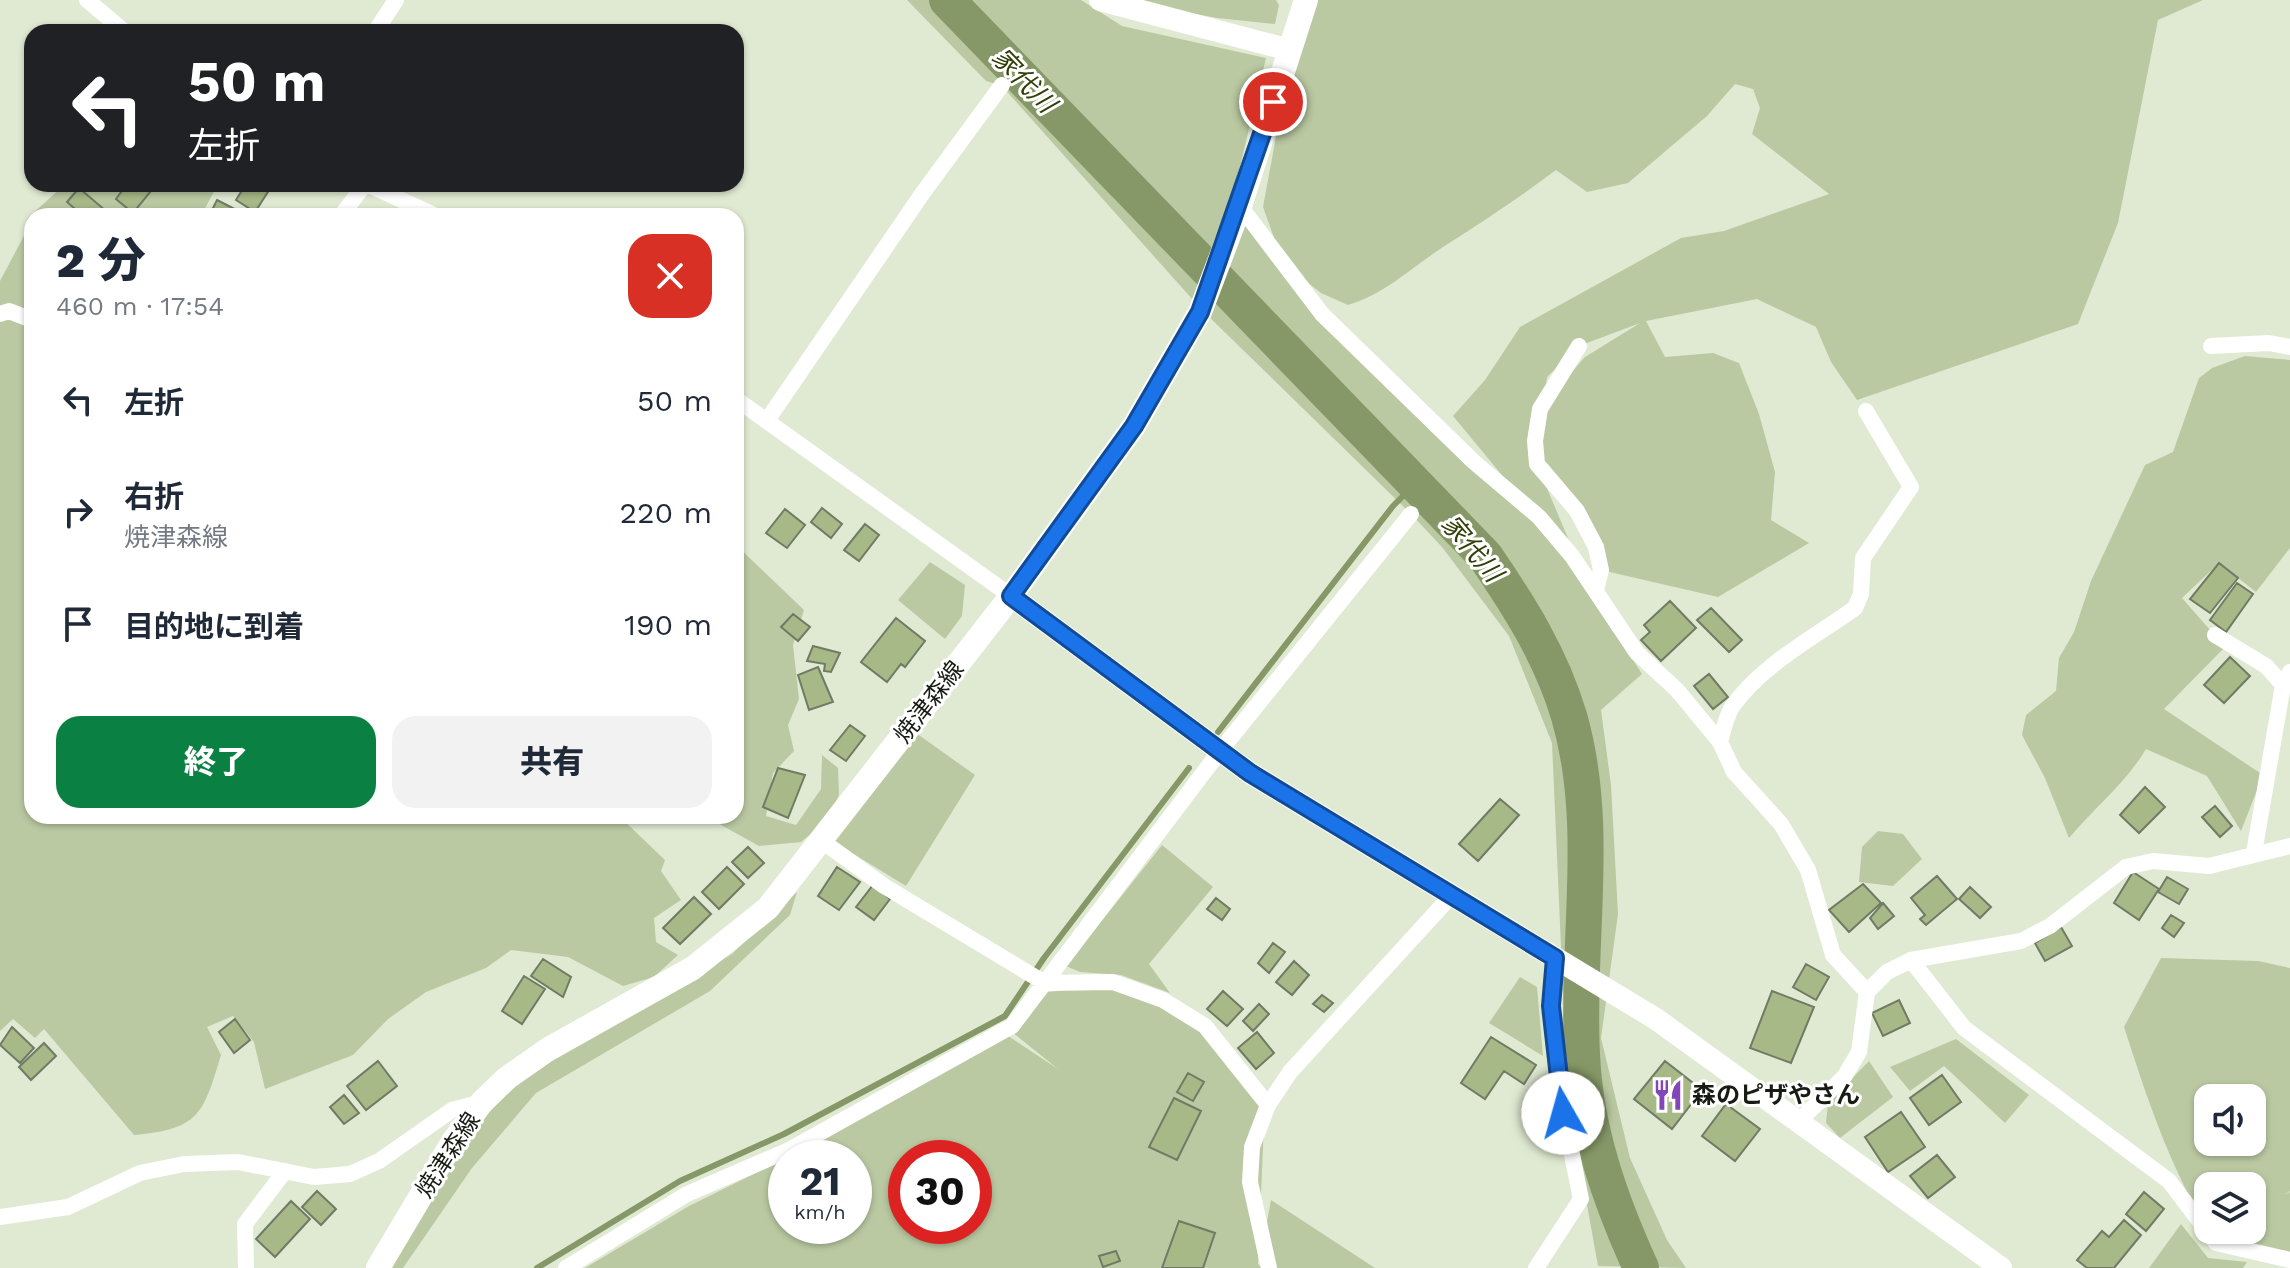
<!DOCTYPE html>
<html lang="ja">
<meta charset="utf-8">
<style>
body{margin:0;font-family:"Work Sans","Noto Sans JP",sans-serif;background:#f2f2f3;color:#1f2937;height:100vh;display:flex;flex-direction:column;font-size:30px;white-space:nowrap}
*{box-sizing:border-box;margin:0}
p{font-size:26px;color:#747a83}
.icon{flex:none;width:44px;height:44px;fill:none;stroke:currentColor;stroke-width:2;stroke-linecap:round;stroke-linejoin:round}
.map{position:relative;flex:1;overflow:hidden}
.side{position:absolute;left:24px;top:208px;width:720px;height:616px;display:flex;flex-direction:column;background:#fff;border-radius:24px;box-shadow:0 2px 6px #0004}
.side>*{flex:none}
.hud{position:absolute;left:24px;top:24px;width:720px;height:168px;border-radius:24px;box-shadow:0 2px 6px #0004;background:#202124;color:#fff;overflow:hidden}
.fabs{position:absolute;left:2194px;top:1084px;display:grid;gap:16px}
.fabs a{display:grid;place-items:center;width:72px;height:72px;border-radius:16px;background:#fff;box-shadow:0 2px 6px #0004;font-size:40px}
.speed{position:absolute;left:768px;top:1140px;display:flex;gap:16px;font-size:40px;font-weight:700;text-align:center}
.speed>*{display:grid;place-content:center;width:104px;height:104px;border-radius:50%;background:#fff;box-shadow:0 2px 6px #0004;line-height:1}
.speed small{font-size:20px;font-weight:400}
.speed .limit{border:12px solid #d22;background:#fff;color:#111}
.pin{position:absolute;display:grid;place-items:center;width:68px;height:68px;color:#fff;margin:-34px;border:4px solid #fff;border-radius:50%;box-shadow:0 2px 8px #0007}
.me{position:absolute;width:88px;margin:-44px;rotate:353deg;stroke-linejoin:round;filter:drop-shadow(0 0 6px #0008)}
.turn{display:flex;align-items:center;gap:28px;height:168px;padding:0 32px;font-size:36px}
.turn .icon{width:104px;height:104px;stroke-width:2.5}
.turn b{display:block;font-size:56px;line-height:68px}
.round{display:grid;place-items:center;flex:none;width:84px;height:84px;border-radius:24px;background:#f2f2f3}
.headline{display:flex;align-items:center;justify-content:space-between;height:136px;padding:0 32px}
h1{font-size:48px;font-weight:800;line-height:60px}
.cta{display:flex;gap:16px;margin-top:auto;padding:16px 32px}
.cta a{flex:1;height:92px;border-radius:24px;background:#0b8043;color:#fff;font-size:32px;font-weight:800;line-height:92px;text-align:center}
.cta a+a{background:#f2f2f3;color:#1f2937}
ul{padding:0;list-style:none}
li{display:flex;align-items:center;gap:24px;height:112px;padding:0 32px}
li div{flex:1}
li b{display:block;font-size:30px}
li em{font-style:normal}
.map>svg:first-child{display:block}
.green{fill:#bac9a2;fill-rule:evenodd}
.lines{fill:none;stroke-linecap:round;stroke-linejoin:round}
.stream{stroke:#869867;stroke-width:6}
.river{stroke:#869867;stroke-width:36}
.building{fill:#a6b987;stroke:#717a65;stroke-width:2}
.street{stroke:#fff;stroke-width:16}
.secondary{stroke:#fff;stroke-width:22}
.primary{stroke:#fff;stroke-width:24}
.route-casing{stroke:#114b97;stroke-width:20}
.route{stroke:#1a73e8;stroke-width:14}
.labels{text-anchor:middle;dominant-baseline:central;stroke-width:6;stroke-linejoin:round;paint-order:stroke}
.street-label{font-size:24px;fill:#181b13;stroke:#fff}
.poi-label{font-size:24px;font-weight:bold;fill:#181b13;stroke:#fff;text-anchor:start}
.water-label{font-size:26px;font-style:italic;fill:#304006;stroke:#fff}
</style>
<div class="map">
<svg width="2290" height="1268" viewBox="0 0 2290 1268">
<rect width="100%" height="100%" fill="#e0ead2"/>
<path class="green" d="M 907,0 L 1081,0 L 1122,26 L 1266,58 L 1231,204 L 1282,260 L 1263,207 L 1295,34 L 1316,0 L 2203,0 L 2158,20 L 2118,223 L 2078,324 L 1857,400 L 1831,362 L 1816,327 L 1757,299 L 1646,321 L 1665,357 L 1713,353 L 1739,363 L 1759,414 L 1775,472 L 1771,520 L 1809,543 L 1718,597 L 1601,570 L 1598,535 L 1538,467 L 1581,569 L 1566,553 L 1642,674 L 1601,710 L 1611,785 L 1618,914 L 1601,1038 L 1630,1158 L 1667,1240 L 1686,1268 L 1598,1266 L 1578,1155 L 1566,1060 L 1552,743 L 1509,636 L 1442,547 L 1411,514 L 1201,309 L 1002,86 L 986,81 ZM 1735,84 L 1753,89 L 1760,108 L 1752,134 L 1829,194 L 1724,231 L 1681,238 L 1520,327 L 1485,380 L 1453,416 L 1535,515 L 1315,304 L 1288,267 L 1321,293 L 1348,305 C 1385,294 1411,268 1443,247 C 1482,222 1519,198 1556,170 L 1587,192 L 1628,183 L 1707,116 ZM 1640,323 L 1585,357 L 1544,403 L 1547,377 L 1579,346 Z
M 1122,0 L 1276,0 L 1279,5 L 1275,24 L 1217,18 Z
M 65,184 L 218,184 L 201,216 L 32,216 L 32,816 L 619,816 L 665,860 L 661,871 L 681,900 L 654,918 L 656,942 L 678,955 L 654,977 L 623,986 L 568,957 L 511,950 L 486,968 L 426,992 L 388,1019 L 353,1055 L 265,1089 L 254,1042 L 233,1016 L 207,1027 L 221,1055 C 203,1114 200,1129 134,1135 L 44,1029 L 35,1038 L 13,1019 L 0,1031 L 0,281 L 26,232 L 27,219 Z
M 2245,356 L 2290,360 L 2290,548 L 2256,592 L 2219,563 L 2182,598 L 2225,647 L 2164,709 L 2263,775 L 2241,831 L 2207,776 L 2146,749 C 2126,783 2095,807 2069,838 L 2045,778 L 2022,735 L 2026,715 L 2056,691 L 2059,658 L 2074,632 L 2091,581 L 2145,465 L 2173,452 L 2199,378 L 2212,368 Z
M 736,545 L 804,610 L 793,645 L 799,699 L 788,725 L 794,751 L 773,773 L 766,816 L 796,825 L 821,789 L 822,755 L 838,768 L 839,795 L 828,820 L 801,842 L 759,846 L 705,816 L 736,816 Z
M 930,562 L 965,585 L 962,616 L 945,639 L 898,600 Z
M 916,733 L 975,775 L 906,886 L 834,842 Z
M 1878,831 L 1903,834 L 1922,859 L 1893,886 L 1859,882 L 1862,847 Z
M 1162,845 L 1213,887 L 1149,964 L 1170,993 L 1121,975 L 1080,972 L 1066,966 Z
M 797,892 L 790,915 L 710,991 L 536,1093 L 472,1168 L 403,1268 L 388,1268 L 467,1136 L 511,1089 L 546,1064 L 732,954 Z
M 2161,958 L 2258,961 L 2290,968 L 2290,1191 L 2284,1195 L 2290,1192 L 2290,1253 L 2216,1243 C 2171,1171 2150,1107 2124,1027 ZM 2208,1098 L 2252,1098 L 2252,1142 L 2208,1142 ZM 2208,1186 L 2252,1186 L 2252,1230 L 2208,1230 Z
M 1520,977 L 1537,987 L 1543,1056 L 1489,1023 Z
M 1119,984 L 1205,1026 L 1265,1101 L 1258,1264 L 1262,1268 L 585,1268 L 689,1206 L 764,1169 L 1008,1036 L 1058,1069 L 1012,1032 L 1048,992 ZM 786,1158 L 854,1158 L 854,1226 L 786,1226 ZM 906,1158 L 974,1158 L 974,1226 L 906,1226 Z
M 1956,1039 L 2029,1095 L 2005,1123 L 1944,1066 L 1910,1091 L 1890,1067 Z
M 1869,1061 L 1893,1097 L 1840,1138 L 1826,1123 L 1828,1103 Z
M 1271,1200 L 1375,1268 L 1276,1268 L 1265,1233 Z
M 2181,1224 L 2208,1258 L 2247,1262 L 2243,1268 L 2149,1268 Z"/>
<g class="lines">
<path class="stream" d="M 1218,732 L 1393,506 L 1416,483
M 537,1268 L 680,1181 L 784,1134 L 1005,1016 L 1044,958 L 1189,768"/>
<path class="river" d="M 947,0 L 1485,556 C 1520,607 1551,656 1569,716 C 1601,826 1576,941 1582,1054 C 1585,1129 1610,1200 1641,1268"/>
</g>
<path class="building" d="M 127,184 L 142,184 L 151,191 L 133,213 L 116,199 Z
M 246,184 L 273,184 L 255,212 L 236,200 Z
M 79,188 L 106,211 L 101,216 L 83,216 L 67,202 Z
M 217,200 L 248,216 L 209,216 Z
M 822,508 L 842,524 L 831,538 L 811,522 Z
M 785,509 L 805,525 L 787,548 L 766,533 Z
M 865,524 L 879,535 L 859,561 L 844,550 Z
M 2219,563 L 2238,578 L 2210,613 L 2190,599 Z
M 2237,583 L 2253,594 L 2226,632 L 2210,620 Z
M 1670,601 L 1696,628 L 1661,661 L 1641,640 L 1650,632 L 1644,625 Z
M 1711,608 L 1742,640 L 1729,652 L 1697,620 Z
M 793,614 L 810,627 L 798,641 L 781,627 Z
M 896,618 L 925,641 L 905,667 L 901,664 L 887,682 L 861,662 Z
M 813,646 L 840,653 L 831,672 L 824,671 L 825,664 L 807,661 Z
M 2230,657 L 2250,676 L 2224,703 L 2204,685 Z
M 818,667 L 833,702 L 809,710 L 798,675 Z
M 1709,674 L 1728,697 L 1713,709 L 1694,686 Z
M 850,725 L 865,736 L 846,761 L 830,750 Z
M 778,768 L 805,775 L 788,818 L 763,807 Z
M 2145,787 L 2165,807 L 2139,833 L 2120,815 Z
M 1500,799 L 1519,815 L 1478,861 L 1459,844 Z
M 2215,806 L 2232,826 L 2220,837 L 2202,817 Z
M 748,847 L 764,863 L 748,878 L 732,862 Z
M 727,867 L 744,884 L 719,909 L 702,892 Z
M 837,867 L 860,882 L 839,910 L 818,896 Z
M 2133,872 L 2159,889 L 2139,920 L 2114,903 Z
M 1937,876 L 1957,899 L 1926,925 L 1920,919 L 1925,915 L 1911,898 Z
M 2167,877 L 2188,889 L 2179,904 L 2158,892 Z
M 1863,884 L 1881,903 L 1849,932 L 1829,910 Z
M 873,885 L 890,899 L 874,920 L 856,907 Z
M 1970,887 L 1991,907 L 1980,918 L 1959,899 Z
M 694,897 L 711,914 L 680,944 L 663,928 Z
M 1216,898 L 1230,909 L 1222,920 L 1207,909 Z
M 1883,903 L 1894,916 L 1878,929 L 1870,918 Z
M 2171,915 L 2184,923 L 2174,937 L 2162,928 Z
M 2061,927 L 2072,946 L 2045,961 L 2035,943 Z
M 1273,943 L 1285,952 L 1269,973 L 1258,963 Z
M 543,959 L 571,977 L 563,997 L 531,976 Z
M 1294,961 L 1309,975 L 1292,995 L 1276,982 Z
M 1806,964 L 1829,977 L 1816,1000 L 1793,987 Z
M 524,976 L 545,989 L 522,1024 L 502,1011 Z
M 1223,991 L 1243,1009 L 1227,1026 L 1207,1009 Z
M 1772,991 L 1814,1007 L 1791,1063 L 1750,1048 Z
M 1322,995 L 1333,1003 L 1324,1012 L 1313,1004 Z
M 1899,1000 L 1910,1023 L 1883,1036 L 1872,1013 Z
M 1259,1004 L 1269,1014 L 1253,1031 L 1243,1021 Z
M 235,1019 L 250,1040 L 234,1053 L 219,1032 Z
M 12,1027 L 34,1048 L 20,1063 L 0,1045 Z
M 1257,1032 L 1274,1053 L 1256,1069 L 1238,1048 Z
M 1491,1037 L 1536,1065 L 1524,1084 L 1504,1071 L 1485,1099 L 1461,1083 Z
M 44,1043 L 56,1056 L 31,1080 L 19,1067 Z
M 378,1061 L 397,1086 L 366,1110 L 347,1086 Z
M 1665,1061 L 1702,1090 L 1672,1129 L 1634,1099 Z
M 1188,1073 L 1204,1082 L 1193,1101 L 1177,1092 Z
M 1942,1075 L 1961,1102 L 1929,1125 L 1910,1098 Z
M 344,1095 L 359,1113 L 344,1124 L 330,1107 Z
M 1174,1098 L 1201,1111 L 1177,1160 L 1149,1147 Z
M 1726,1104 L 1760,1129 L 1735,1161 L 1702,1136 Z
M 1901,1112 L 1925,1147 L 1888,1172 L 1865,1137 Z
M 1937,1155 L 1955,1177 L 1928,1198 L 1910,1176 Z
M 317,1191 L 336,1209 L 321,1225 L 302,1207 Z
M 2144,1192 L 2164,1209 L 2146,1231 L 2126,1214 Z
M 291,1201 L 310,1219 L 275,1257 L 256,1239 Z
M 2124,1220 L 2141,1235 L 2114,1268 L 2087,1268 L 2077,1260 L 2102,1231 L 2109,1237 Z
M 1179,1221 L 1215,1233 L 1203,1268 L 1162,1268 Z
M 1116,1251 L 1120,1261 L 1103,1267 L 1099,1256 Z"/>
<g class="lines">
<path class="street" d="M 87,0 L 125,32
M 375,32 L 396,0
M 367,184 L 436,216
M 1240,206 L 1322,314 L 1474,462 L 1539,517 L 1572,556 L 1637,653 L 1677,690 L 1720,742 L 1734,772 L 1781,824 L 1808,870 L 1833,955 L 1867,992
M 341,216 L 365,184
M 0,314 L 9,311 L 32,320
M 1579,346 L 1540,409 L 1535,441 L 1537,464 L 1577,511 L 1596,547 L 1601,570 L 1596,590
M 2211,346 L 2269,343 L 2290,347
M 736,399 L 1011,596
M 768,419 L 922,194 L 1002,85
M 2215,635 L 2266,666 L 2283,685
M 1720,742 C 1723,731 1726,717 1732,707 C 1761,665 1815,637 1855,608 L 1861,594 L 1863,558 L 1911,487 L 1866,411
M 822,841 L 884,886 L 1045,983 L 1113,982 L 1163,1000 L 1205,1026 L 1268,1105
M 2254,853 L 2283,685 L 2290,672
M 1911,960 L 1964,1028 L 2169,1181 L 2216,1243 L 2290,1260
M 1799,1121 L 1844,1077 L 1859,1052 L 1867,992 L 1887,972 L 1911,960 L 2021,941 L 2050,926 L 2126,867 L 2153,861 L 2209,866 L 2290,846
M 0,1217 L 68,1207 L 140,1173 L 184,1164 L 238,1162 L 314,1177 L 350,1174 L 379,1161 L 452,1110 L 482,1102
M 246,1268 L 245,1224 L 285,1171
M 566,1268 L 687,1194 L 789,1150 L 1012,1026 L 1220,751 L 1411,514
M 1269,1268 L 1250,1182 L 1252,1147 L 1268,1105 L 1290,1072 L 1451,896
M 1536,1268 L 1581,1199 C 1564,1118 1549,1040 1555,958"/>
<path class="secondary" d="M 1100,0 L 1290,50
M 1011,596 L 1250,773 L 1656,1019 L 2001,1268"/>
<path class="primary" d="M 378,1268 L 454,1140 L 482,1102 L 507,1078 L 547,1050 L 693,968 L 768,908 L 1011,596 L 1134,426 L 1200,312 L 1240,206 L 1306,0"/>
</g>
<g class="lines">
<defs>
<path id="route" d="M 1273,102 L 1200,312 L 1134,426 L 1011,596 L 1250,773 L 1555,958 L 1551,1006 L 1563,1113"/>
</defs>
<use href="#route" class="route-casing"/>
<use href="#route" class="route"/>
</g>
<defs>
<symbol id="restaurant-bare" viewBox="-9 -9 18 18"><path d="M-5-6h1v4h1v-4h1v4h1v-4h1v5L-1.5 .5V6h-2V.5L-5-1ZM5-6V6H3V1.5H1.5Q1.5-4 5-6Z" fill="#8245ba" stroke="#fff" stroke-width="2.5" paint-order="stroke"/></symbol>
</defs>
<g fill-rule="evenodd">
<use href="#restaurant-bare" x="1646" y="1073" width="44" height="44"/>
</g>
<g class="labels">
<g class="street-label">
<text transform="translate(929 702) rotate(-52)">焼津森線</text>
<text transform="translate(448 1155) rotate(-57)">焼津森線</text>
</g>
<g class="poi-label">
<text x="1692" y="1095">森のピザやさん</text>
</g>
<g class="water-label">
<text transform="translate(1024 80) rotate(46)">家代川</text>
<text transform="translate(1472 548) rotate(50)">家代川</text>
</g>
</g>
</svg>
<div class="fabs">
<a><svg class="icon" aria-label="sound" viewBox="0 0 24 24"><path d="M4 9h4l5-4v14l-5-4H4zM17 9q2 3 0 6"/></svg></a>
<a><svg class="icon" aria-label="layers" viewBox="0 0 24 24"><path d="M12 4l9 5-9 5-9-5zM3 14l9 5 9-5"/></svg></a>
</div>
<div class="speed"><div>21<small>km/h</small></div><div class="limit">30</div></div>
<div class="pin" style="left:1273px;top:102px;background:#d93025"><svg class="icon" aria-label="arrive" viewBox="0 0 24 24"><path d="M6 21V4h12l-3 4 3 4H6"/></svg></div>
<svg class="me" style="left:1563px;top:1113px" viewBox="-20 -20 40 40"><circle r="19" fill="#fff"/><path d="M0-13L10 11 0 6-10 11z" fill="#1a73e8"/></svg>
<div class="hud">
<div class="turn"><svg class="icon" aria-label="left" viewBox="0 0 24 24"><path d="M17 20v-9H6M10 6l-5 5 5 5"/></svg><div><b>50 m</b>左折</div></div>
</div>
<section class="side">
<div class="headline"><div><h1>2 分</h1><p>460 m · 17:54</p></div><a class="round" style="background:#d93025;color:#fff"><svg class="icon" aria-label="close" viewBox="0 0 24 24"><path d="M6 6l12 12M18 6L6 18"/></svg></a></div>
<ul>
<li><svg class="icon" aria-label="left" viewBox="0 0 24 24"><path d="M17 20v-9H6M10 6l-5 5 5 5"/></svg><div><b>左折</b></div><em>50 m</em></li>
<li><svg class="icon" aria-label="right" viewBox="0 0 24 24"><path d="M7 20v-9h11M14 6l5 5-5 5"/></svg><div><b>右折</b><p>焼津森線</p></div><em>220 m</em></li>
<li><svg class="icon" aria-label="arrive" viewBox="0 0 24 24"><path d="M6 21V4h12l-3 4 3 4H6"/></svg><div><b>目的地に到着</b></div><em>190 m</em></li>
</ul>
<div class="cta"><a>終了</a><a>共有</a></div>
</section>
</div>
